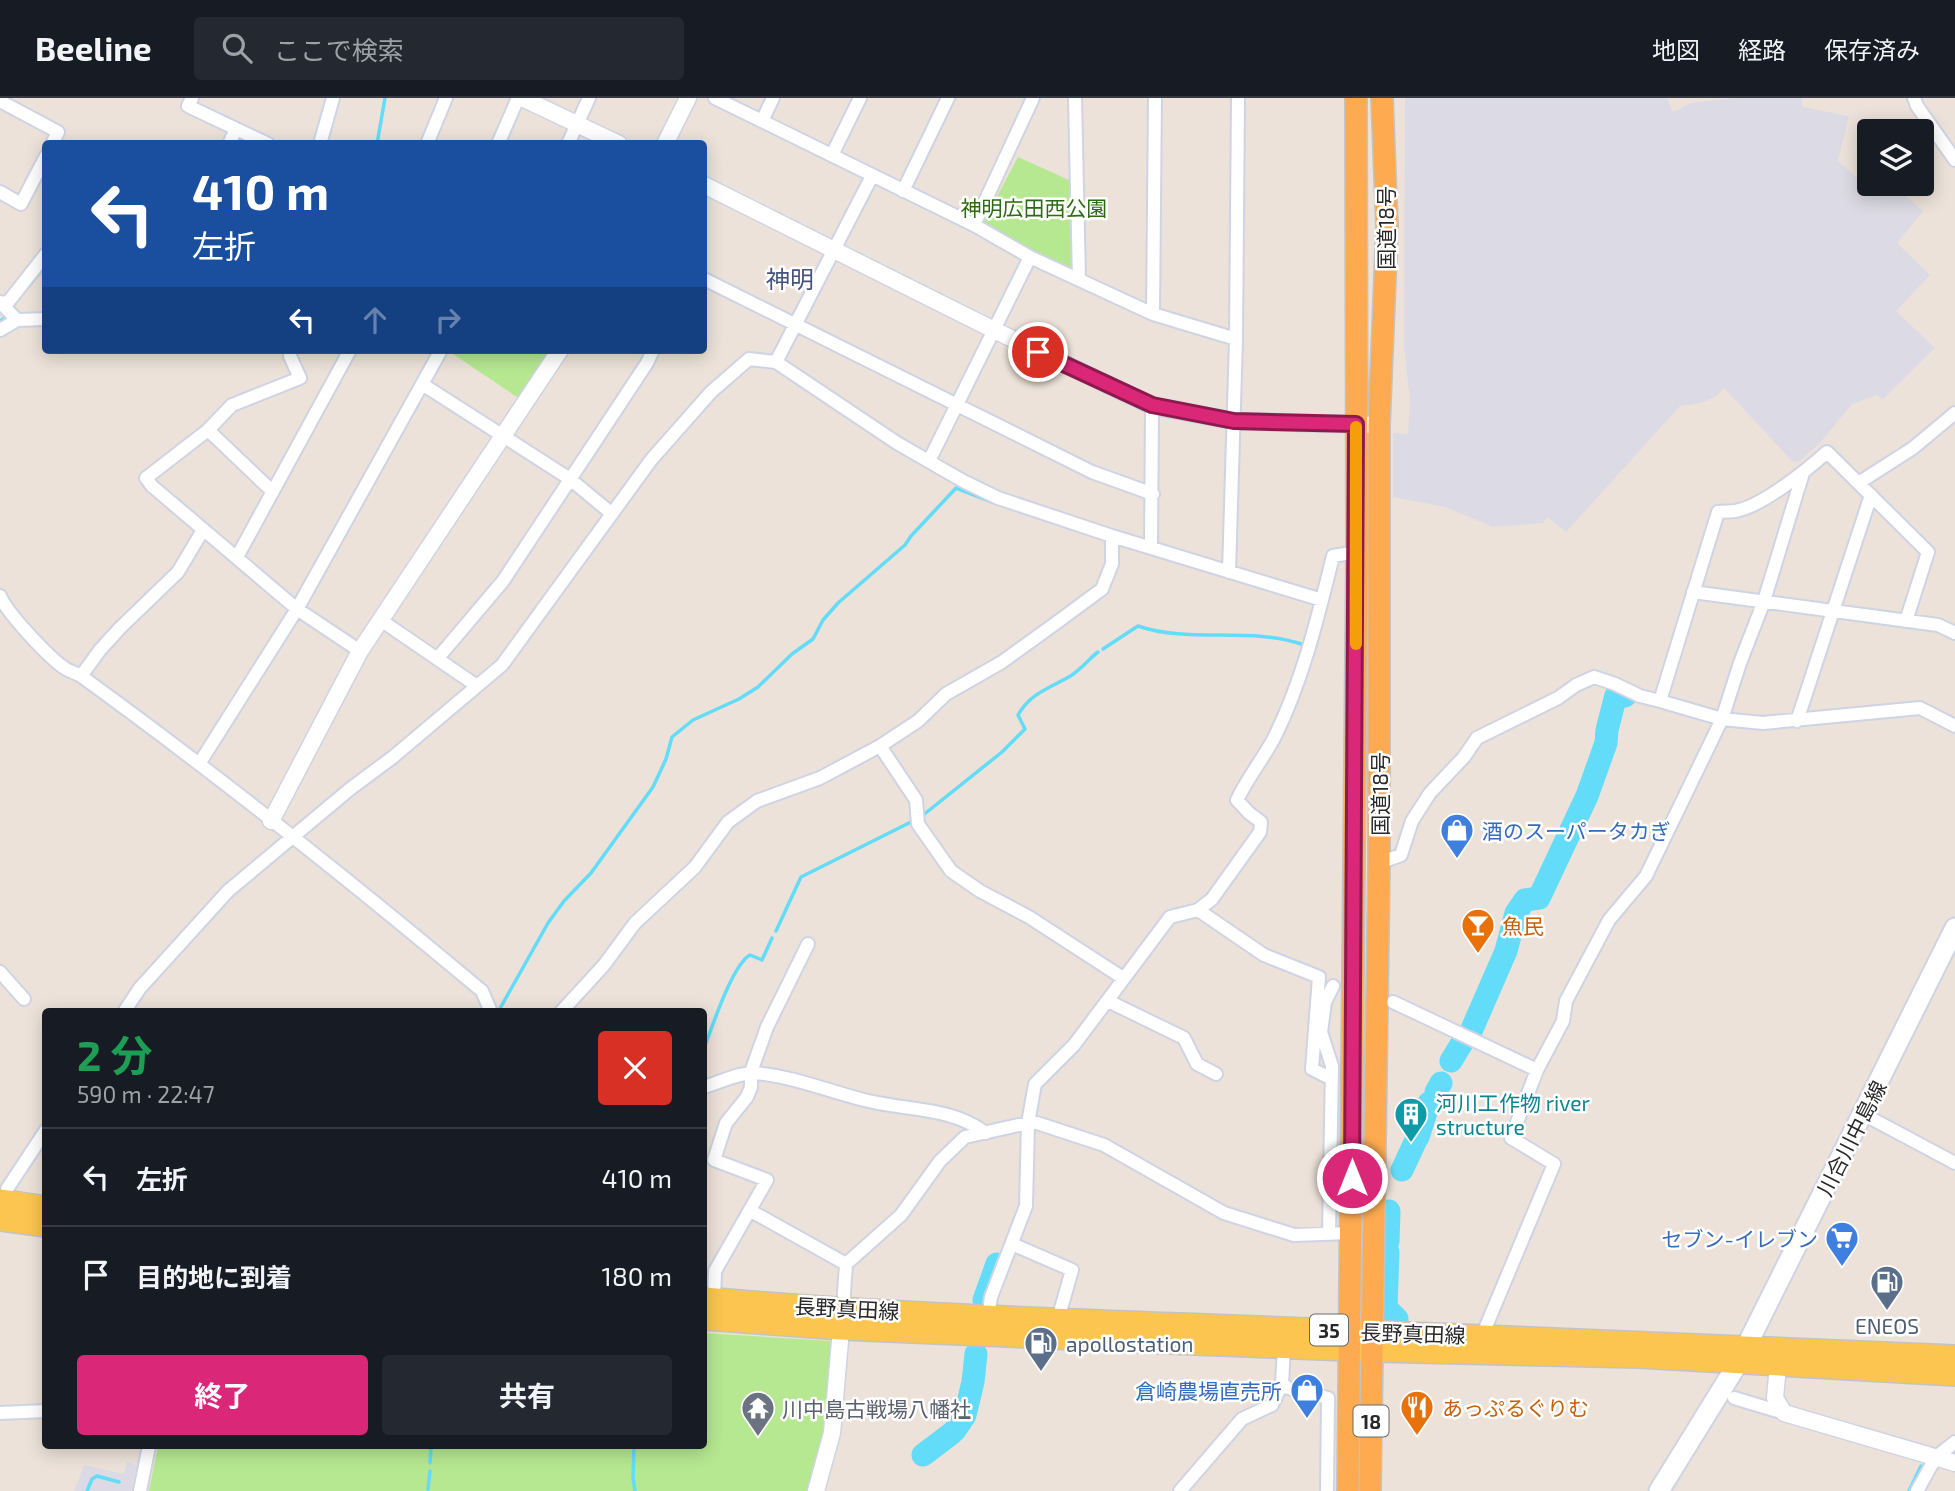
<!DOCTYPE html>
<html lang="ja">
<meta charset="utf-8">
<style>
body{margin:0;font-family:"Exo 2","Noto Sans JP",sans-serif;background:#242831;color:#f1f3f6;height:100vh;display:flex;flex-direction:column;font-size:26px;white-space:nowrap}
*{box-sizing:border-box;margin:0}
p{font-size:23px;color:#9ea1a6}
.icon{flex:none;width:38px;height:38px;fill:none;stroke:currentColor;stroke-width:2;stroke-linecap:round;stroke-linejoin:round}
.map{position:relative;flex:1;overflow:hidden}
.details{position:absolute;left:42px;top:910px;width:665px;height:441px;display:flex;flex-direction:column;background:#171b24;border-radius:7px;box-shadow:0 4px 18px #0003}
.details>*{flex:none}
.hud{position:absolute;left:42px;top:42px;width:665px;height:214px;border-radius:7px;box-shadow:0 4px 18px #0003;background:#1a4fa0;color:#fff;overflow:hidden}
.fabs{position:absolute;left:1857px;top:21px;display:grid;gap:14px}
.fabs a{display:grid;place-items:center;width:77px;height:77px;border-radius:7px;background:#171b24;box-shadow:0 4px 18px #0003;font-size:35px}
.pin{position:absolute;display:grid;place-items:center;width:60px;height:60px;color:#fff;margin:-30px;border:4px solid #fff;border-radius:50%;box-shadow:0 2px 7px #0007}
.me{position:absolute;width:77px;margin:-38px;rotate:0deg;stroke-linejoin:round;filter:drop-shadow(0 0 5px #0008)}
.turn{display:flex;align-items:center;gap:24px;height:147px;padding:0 35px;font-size:32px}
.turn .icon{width:91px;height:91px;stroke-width:2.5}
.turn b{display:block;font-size:49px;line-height:60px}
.lanes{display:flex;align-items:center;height:66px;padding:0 35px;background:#0003;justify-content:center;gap:35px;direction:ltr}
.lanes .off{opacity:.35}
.round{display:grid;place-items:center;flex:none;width:74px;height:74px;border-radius:7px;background:#242831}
.headline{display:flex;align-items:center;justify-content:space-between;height:119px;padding:0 35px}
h1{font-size:42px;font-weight:700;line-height:52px;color:#1e9e55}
.primary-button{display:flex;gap:14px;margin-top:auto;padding:14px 35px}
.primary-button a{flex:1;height:80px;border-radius:7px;background:#db2777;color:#fff;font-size:28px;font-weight:700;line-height:80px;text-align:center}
.primary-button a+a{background:#242831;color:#f1f3f6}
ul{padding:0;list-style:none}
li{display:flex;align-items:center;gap:21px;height:98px;padding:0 35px;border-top:2px solid #363941}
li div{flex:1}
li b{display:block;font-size:26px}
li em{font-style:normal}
header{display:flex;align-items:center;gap:42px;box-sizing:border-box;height:98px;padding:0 35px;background:#171b24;border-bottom:2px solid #363941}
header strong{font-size:33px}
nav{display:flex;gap:38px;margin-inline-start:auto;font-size:24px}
.search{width:490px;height:63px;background:#242831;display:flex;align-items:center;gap:18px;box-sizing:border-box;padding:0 24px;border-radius:7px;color:#9ea1a6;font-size:26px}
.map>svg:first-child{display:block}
.industrial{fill:#dcdae4}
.green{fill:#b5e890}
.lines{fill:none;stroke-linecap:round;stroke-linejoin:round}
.stream{stroke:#62dcf8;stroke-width:3.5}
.river{stroke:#62dcf8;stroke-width:23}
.minor-casing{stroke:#ced4e3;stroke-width:16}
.tertiary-casing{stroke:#ced4e3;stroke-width:19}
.secondary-casing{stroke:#ced4e3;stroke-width:23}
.primary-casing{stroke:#c3c3c3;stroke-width:24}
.trunk-casing{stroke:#c3c3c3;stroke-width:24}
.minor{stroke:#fff;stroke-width:12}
.tertiary{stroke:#fff;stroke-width:16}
.secondary{stroke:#fff;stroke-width:19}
.primary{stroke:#fbc54f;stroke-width:21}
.trunk{stroke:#fdaa50;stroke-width:21}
.route-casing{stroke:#8e194d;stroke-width:18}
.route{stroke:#db2777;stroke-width:12}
.slow{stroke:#f59e0b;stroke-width:12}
.labels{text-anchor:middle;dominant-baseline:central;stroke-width:5;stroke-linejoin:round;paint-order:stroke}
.shield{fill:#fff;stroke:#686868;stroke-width:2}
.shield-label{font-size:19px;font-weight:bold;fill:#282828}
.park-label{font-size:21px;fill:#2d6a14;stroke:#fff}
.street-label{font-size:21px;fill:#282828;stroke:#fff}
.shop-label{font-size:21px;fill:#366cbe;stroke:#fff;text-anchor:end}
.food-label{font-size:21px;fill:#c56008;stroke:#fff;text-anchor:start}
.culture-label{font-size:21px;fill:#0d838f;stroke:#fff;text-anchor:start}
.service-label{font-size:21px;fill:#4e5e75;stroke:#fff}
.worship-label{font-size:21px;fill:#5b616d;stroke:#fff;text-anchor:start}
.quarter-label{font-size:24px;fill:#46547c;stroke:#fff}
</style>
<header>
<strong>Beeline</strong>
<div class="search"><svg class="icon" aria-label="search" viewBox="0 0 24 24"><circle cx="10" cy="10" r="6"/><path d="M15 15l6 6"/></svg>ここで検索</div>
<nav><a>地図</a><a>経路</a><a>保存済み</a></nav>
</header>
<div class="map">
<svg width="1955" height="1393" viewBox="0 0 1955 1393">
<rect width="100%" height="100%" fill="#ece2d9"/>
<path class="industrial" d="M 1405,0 L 1667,0 L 1673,14 L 1691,5 L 1735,0 L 1802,0 L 1802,9 L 1849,18 L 1838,63 L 1859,82 L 1869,77 L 1869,86 L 1892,86 L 1923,113 L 1897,145 L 1930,177 L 1896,213 L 1935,250 L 1883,301 L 1877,297 L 1852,306 L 1819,346 L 1798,364 L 1792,363 L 1724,290 L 1717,298 L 1701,305 L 1680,308 L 1566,434 L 1548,419 L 1543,425 L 1493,429 L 1445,409 L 1393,399 L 1393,335 L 1408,336 L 1410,302 L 1404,249 Z
M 127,1364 L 137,1368 L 131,1393 L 74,1393 L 84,1367 L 124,1376 Z"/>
<path class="green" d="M 1018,59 L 1071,83 L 1073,171 L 1037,155 L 983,125 Z
M 447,252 L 555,252 L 520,301 Z
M 704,1235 L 831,1243 C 828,1293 832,1348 806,1393 L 149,1393 L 158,1348 L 704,1348 Z"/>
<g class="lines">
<path class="stream" d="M 377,46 L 385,0
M 27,190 L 46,167
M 0,223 L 5,220
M 1103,551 L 1138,528 C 1190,546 1250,528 1304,547 L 1305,545
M 922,718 L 1002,654 L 1025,631 L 1018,617 C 1031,594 1051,590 1072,577 C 1082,570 1089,561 1098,554
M 776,833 L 801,779 L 915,722
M 498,914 L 548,825 L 564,803 L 591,775 L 653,689 L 666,661 L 672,639 L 693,622 L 739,601 L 758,589 L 792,556 L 813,541 L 823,522 L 838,505 L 905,447 L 911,438 L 956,390 L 995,405
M 704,950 C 712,930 732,867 750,857 L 762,862 L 772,840
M 634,1348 L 633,1380 L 635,1393
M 430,1365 L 431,1348
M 428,1391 L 430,1373
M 87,1393 L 92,1381 L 97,1378 L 119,1384
M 1909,1393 L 1921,1368"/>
<path class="river" d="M 1472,931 L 1506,853 L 1516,815 L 1525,802 L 1539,800 L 1587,698 L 1606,645 L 1607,632 L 1616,597 L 1625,598
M 1451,963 L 1465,940
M 1436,994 L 1441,985
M 1418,1039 L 1429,1005
M 1402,1072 L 1416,1042
M 1388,1143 L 1389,1113
M 1388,1154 L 1386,1210 L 1397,1221
M 984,1202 L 997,1166
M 973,1284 L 976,1256
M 955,1332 L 965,1317 L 972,1288
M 923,1357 L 952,1335"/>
<defs>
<path id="minor" d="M 192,0 L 188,8 L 268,46
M 715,0 L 974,127 L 1030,159 L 1153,216 L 1236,241
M 1075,0 L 1079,181
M 1914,0 L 1917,8 L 1955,62
M 0,3 L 58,34 L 52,46
M 762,23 L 773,0
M 229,46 L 236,31
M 320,46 L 333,0
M 427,46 L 446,0
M 498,46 L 518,0
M 568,46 L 589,0
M 832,57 L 860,0
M 903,93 L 948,0
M 0,94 L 21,106 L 46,58
M 974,127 L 1033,0
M 704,181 L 1092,374 L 1153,396
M 0,204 L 17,222 L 0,232
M 0,206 L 9,203 L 46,156
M 1153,216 L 1155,0
M 17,222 L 46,221
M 776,264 L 872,78
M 422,286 L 570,381 L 611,415
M 208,332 L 232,307 L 300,280 L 290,258 L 290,252
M 929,363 L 1030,159
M 1860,384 L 1913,350 L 1955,315
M 272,393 L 208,332 L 146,380 L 152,388 L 297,511 L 360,553
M 203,432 L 178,474 L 120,530 L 100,552 L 81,578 C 219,678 352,784 482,893 L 491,914
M 1151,450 L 1152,308
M 237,459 L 350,252
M 1229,474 L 1236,241 L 1238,0
M 1693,494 L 1938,527 L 1955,535
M 0,498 C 7,515 50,561 66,571 C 71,574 77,575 81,578
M 382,523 L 477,588
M 1906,523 L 1928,454 L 1827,354 C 1807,372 1761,409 1735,413 C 1730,414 1724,413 1718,414 L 1660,603 L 1722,621 L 1763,625 L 1920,610 L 1955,628
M 437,561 L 503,483 L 647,265 L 653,252
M 1797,623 L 1871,397
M 880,648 L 916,702 L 918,726 L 951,773 L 980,793 L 1029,819 L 1123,880
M 199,666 L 297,511 L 441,252
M 1379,765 L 1401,757 L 1412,723 L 1430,695 L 1464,659 L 1477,640 L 1558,600 L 1576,587 L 1594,579 L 1615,586 L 1640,598 L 1660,603
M 1198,812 L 1264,857 L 1319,879 L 1312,971 L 1330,980
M 0,874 L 24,901
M 1108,903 L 1184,940 L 1197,966 L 1216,976
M 1393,904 L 1537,972
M 124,914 L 140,890 L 228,793 L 350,691 L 393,659 L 502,567 L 651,362 L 711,294 L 749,261 L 776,264 L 897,345 L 963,383 L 998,400 L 1112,438 L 1322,502
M 561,914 L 604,867 L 635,825 L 695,769 L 728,724 L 757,703 L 820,680 L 880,648 L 918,623 L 946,596 L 1002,564 L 1056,525 L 1102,491 L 1112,466 L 1112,438
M 704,989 C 719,985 739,974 755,975 C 792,978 828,993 864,1002 C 907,1013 949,1008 986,1035
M 1863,1016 L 1955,1065
M 4,1107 L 7,1091 L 46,1032
M 751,1113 L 846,1166
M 1329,1135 L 1332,968 L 1321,934 L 1325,904 L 1333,888
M 1012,1146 L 1072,1172 L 1058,1221
M 714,1201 L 715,1173 L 767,1082 L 714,1062 L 726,1025 L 747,999 L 751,989 L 751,974 L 767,929 L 808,846
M 843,1210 L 846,1166 L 901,1117 L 940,1063 L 965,1039 L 1028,1025 L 1037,1025 L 1104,1047 L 1224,1115 L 1294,1137 L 1351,1135
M 988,1218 L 991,1199 L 1026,1108 L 1028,1025 L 1035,986 L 1074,947 L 1170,819 L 1198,812 L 1212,801 L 1260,734 L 1261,724 L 1249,715 L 1237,702 C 1247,681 1262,662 1273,642 C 1302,585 1318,519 1333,458 L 1357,454
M 1482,1238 L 1554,1066 L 1511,1040 L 1537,972 L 1563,923 L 1566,903 L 1609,822 L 1646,778 L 1722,621 L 1740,565 L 1764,503 L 1803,375
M 1284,1249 L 1282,1286 L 1288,1290 L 1328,1300 L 1327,1393
M 1734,1300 L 1784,1315
M 0,1315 L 46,1313
M 140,1393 L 149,1348
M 1180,1393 L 1242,1321 L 1272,1307 L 1282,1286
M 1917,1393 L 1936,1359 L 1955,1344"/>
<path id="tertiary" d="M 522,0 L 619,46
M 665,46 L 688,0
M 704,87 L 994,232 L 1152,308 L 1234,323 L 1379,327
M 271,723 L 360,553 L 560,252
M 1778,1267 L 1775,1300 L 1784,1315 L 1955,1365
M 816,1393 L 832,1335 L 842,1220"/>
<path id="secondary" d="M 1659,1393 L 1738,1265 L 1955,830"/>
<path id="primary" d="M 0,1102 L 46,1109
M 0,1122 L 46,1128
M 704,1200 C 862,1214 1022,1220 1181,1226 C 1439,1237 1697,1245 1955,1258
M 704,1221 L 841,1231 L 1144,1244 L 1372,1253 L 1638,1259 L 1955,1277"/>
<path id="trunk" d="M 1348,1393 L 1357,454 L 1356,0
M 1370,1393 L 1379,765 L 1379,327 L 1387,130 L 1382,0"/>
</defs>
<use href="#minor" class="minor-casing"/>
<use href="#tertiary" class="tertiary-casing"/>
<use href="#secondary" class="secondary-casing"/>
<use href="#primary" class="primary-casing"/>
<use href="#trunk" class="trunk-casing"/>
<use href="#minor" class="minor"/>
<use href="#tertiary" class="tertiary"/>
<use href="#secondary" class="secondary"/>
<use href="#primary" class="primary"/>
<use href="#trunk" class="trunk"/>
</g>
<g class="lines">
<defs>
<path id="route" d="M 1038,254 L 1152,307 L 1234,323 L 1356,326 L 1352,1080"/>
</defs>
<use href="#route" class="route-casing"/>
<use href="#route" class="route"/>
<path class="slow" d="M 1356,546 L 1356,329"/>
</g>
<defs>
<symbol id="shop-pin" viewBox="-11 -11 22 30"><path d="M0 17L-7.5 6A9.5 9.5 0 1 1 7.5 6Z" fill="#3f7fe0" stroke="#fff"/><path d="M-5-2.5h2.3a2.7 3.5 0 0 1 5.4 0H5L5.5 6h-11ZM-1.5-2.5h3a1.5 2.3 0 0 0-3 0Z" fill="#fff"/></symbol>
<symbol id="bar-pin" viewBox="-11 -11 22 30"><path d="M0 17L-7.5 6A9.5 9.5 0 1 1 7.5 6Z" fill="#e8710a" stroke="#fff"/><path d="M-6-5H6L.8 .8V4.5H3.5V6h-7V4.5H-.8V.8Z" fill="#fff"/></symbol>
<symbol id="building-pin" viewBox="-11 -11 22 30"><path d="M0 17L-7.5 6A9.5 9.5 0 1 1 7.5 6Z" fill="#0f9aa8" stroke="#fff"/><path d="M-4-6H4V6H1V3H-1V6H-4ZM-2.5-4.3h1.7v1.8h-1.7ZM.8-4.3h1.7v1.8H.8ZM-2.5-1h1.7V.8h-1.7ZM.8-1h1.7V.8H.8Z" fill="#fff"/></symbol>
<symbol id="supermarket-pin" viewBox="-11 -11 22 30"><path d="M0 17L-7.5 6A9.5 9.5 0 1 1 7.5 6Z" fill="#3f7fe0" stroke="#fff"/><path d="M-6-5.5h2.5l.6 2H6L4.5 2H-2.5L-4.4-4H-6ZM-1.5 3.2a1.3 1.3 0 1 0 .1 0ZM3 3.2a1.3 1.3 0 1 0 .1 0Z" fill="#fff"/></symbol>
<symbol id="fuel-pin" viewBox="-11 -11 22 30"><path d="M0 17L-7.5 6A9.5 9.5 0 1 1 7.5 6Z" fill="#5c6f8a" stroke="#fff"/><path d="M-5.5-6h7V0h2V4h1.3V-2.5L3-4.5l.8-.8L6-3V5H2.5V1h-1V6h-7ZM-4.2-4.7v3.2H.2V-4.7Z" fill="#fff"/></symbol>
<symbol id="restaurant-pin" viewBox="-11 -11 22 30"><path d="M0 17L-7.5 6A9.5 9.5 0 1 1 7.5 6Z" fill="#e8710a" stroke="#fff"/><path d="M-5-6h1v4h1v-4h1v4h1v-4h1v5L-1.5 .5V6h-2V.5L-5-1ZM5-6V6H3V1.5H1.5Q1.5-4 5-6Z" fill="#fff"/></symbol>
<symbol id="temple-pin" viewBox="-11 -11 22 30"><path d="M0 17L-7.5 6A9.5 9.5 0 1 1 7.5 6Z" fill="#6b7280" stroke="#fff"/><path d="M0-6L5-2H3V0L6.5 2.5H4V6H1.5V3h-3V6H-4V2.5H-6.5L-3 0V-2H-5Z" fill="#fff"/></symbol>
</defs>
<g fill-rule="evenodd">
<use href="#shop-pin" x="1438" y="713" width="38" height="52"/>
<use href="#bar-pin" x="1459" y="808" width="38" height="52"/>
<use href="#building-pin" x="1392" y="997" width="38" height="52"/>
<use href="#supermarket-pin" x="1823" y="1121" width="38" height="52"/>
<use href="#fuel-pin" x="1868" y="1165" width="38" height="52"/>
<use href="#fuel-pin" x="1022" y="1226" width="38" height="52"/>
<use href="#shop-pin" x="1288" y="1273" width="38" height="52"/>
<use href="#restaurant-pin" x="1398" y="1290" width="38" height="52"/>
<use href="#temple-pin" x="739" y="1291" width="38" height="52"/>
</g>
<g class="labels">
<g class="shield">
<rect x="1310" y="1216.5" width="38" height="31" rx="5"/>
<rect x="1353.5" y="1307.5" width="35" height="31" rx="5"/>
</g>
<g class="shield-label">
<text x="1329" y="1232">35</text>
<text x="1371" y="1323">18</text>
</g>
<g class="park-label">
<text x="1034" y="109">神明広田西公園</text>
</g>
<g class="street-label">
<text transform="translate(1385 130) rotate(-90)">国道18号</text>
<text transform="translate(1379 696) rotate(-90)">国道18号</text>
<text transform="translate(1851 1040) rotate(-63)">川合川中島線</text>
<text transform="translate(847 1210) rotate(3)">長野真田線</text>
<text transform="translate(1413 1235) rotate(2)">長野真田線</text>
</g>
<g class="shop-label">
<text x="1482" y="732" text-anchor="start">酒のスーパータカぎ</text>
<text x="1818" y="1140">セブン-イレブン</text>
<text x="1282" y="1292">倉崎農場直売所</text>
</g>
<g class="food-label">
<text x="1502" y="827">魚民</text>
<text x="1442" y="1309">あっぷるぐりむ</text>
</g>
<g class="culture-label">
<text x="1436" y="1004">河川工作物 river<tspan x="1436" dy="24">structure</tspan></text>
</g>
<g class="service-label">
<text x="1887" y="1227">ENEOS</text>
<text x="1066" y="1245" text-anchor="start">apollostation</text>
</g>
<g class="worship-label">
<text x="782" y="1310">川中島古戦場八幡社</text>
</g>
<g class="quarter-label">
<text x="790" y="180">神明</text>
</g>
</g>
</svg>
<div class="fabs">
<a><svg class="icon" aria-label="layers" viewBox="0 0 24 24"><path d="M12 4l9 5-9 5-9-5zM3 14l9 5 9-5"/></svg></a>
</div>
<div class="pin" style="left:1038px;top:254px;background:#d93025"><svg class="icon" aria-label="arrive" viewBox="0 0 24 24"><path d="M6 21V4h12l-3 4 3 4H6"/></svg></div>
<svg class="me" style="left:1352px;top:1080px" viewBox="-20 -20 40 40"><circle r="17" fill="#db2777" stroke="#fff" stroke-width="3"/><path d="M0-11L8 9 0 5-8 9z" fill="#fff"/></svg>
<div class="hud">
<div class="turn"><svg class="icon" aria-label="left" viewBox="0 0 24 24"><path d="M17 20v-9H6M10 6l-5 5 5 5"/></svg><div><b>410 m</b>左折</div></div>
<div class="lanes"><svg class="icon" aria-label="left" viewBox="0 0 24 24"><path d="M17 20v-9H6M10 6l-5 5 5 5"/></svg><svg class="icon off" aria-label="ahead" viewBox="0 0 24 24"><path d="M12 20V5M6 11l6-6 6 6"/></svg><svg class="icon off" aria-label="right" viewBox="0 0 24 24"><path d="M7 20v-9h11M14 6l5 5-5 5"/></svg></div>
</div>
<section class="details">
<div class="headline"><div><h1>2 分</h1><p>590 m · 22:47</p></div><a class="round" style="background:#d93025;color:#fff"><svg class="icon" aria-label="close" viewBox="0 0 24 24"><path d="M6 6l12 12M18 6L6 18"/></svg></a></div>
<ul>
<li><svg class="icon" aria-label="left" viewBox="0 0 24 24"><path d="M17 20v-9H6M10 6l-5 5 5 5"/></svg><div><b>左折</b></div><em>410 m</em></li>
<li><svg class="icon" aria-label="arrive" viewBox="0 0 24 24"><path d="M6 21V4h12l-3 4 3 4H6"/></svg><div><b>目的地に到着</b></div><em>180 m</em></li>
</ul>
<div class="primary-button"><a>終了</a><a>共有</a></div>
</section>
</div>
